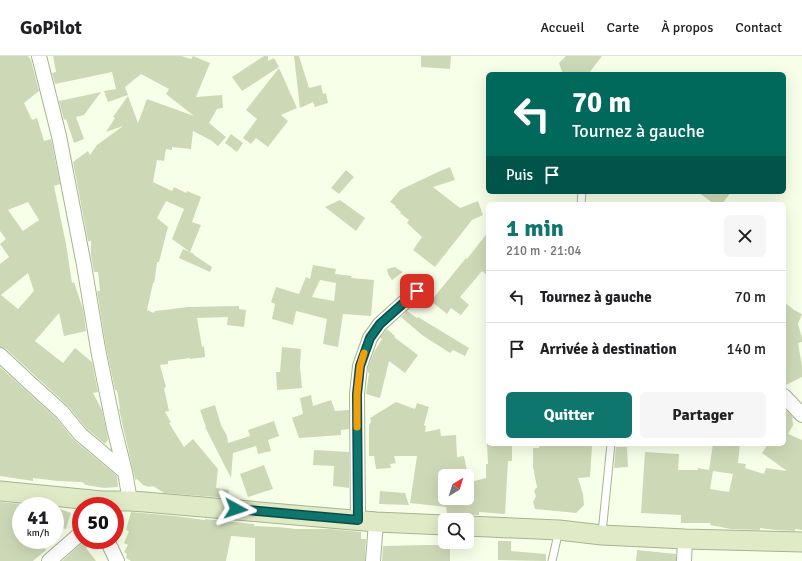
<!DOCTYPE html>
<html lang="fr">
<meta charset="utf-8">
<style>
body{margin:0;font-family:Signika,sans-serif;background:#f6f6f6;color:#202124;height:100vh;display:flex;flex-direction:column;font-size:15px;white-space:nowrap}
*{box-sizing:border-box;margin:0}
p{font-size:13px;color:#757577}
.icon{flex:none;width:22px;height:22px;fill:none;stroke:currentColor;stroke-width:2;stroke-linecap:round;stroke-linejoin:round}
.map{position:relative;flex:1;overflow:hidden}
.sheet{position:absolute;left:486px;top:146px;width:300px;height:244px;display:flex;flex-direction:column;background:#fff;border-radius:6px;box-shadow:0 4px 16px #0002}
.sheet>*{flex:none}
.banner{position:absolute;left:486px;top:16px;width:300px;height:122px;border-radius:6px;box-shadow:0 4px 16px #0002;background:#00695c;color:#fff;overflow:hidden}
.needle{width:26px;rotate:38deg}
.fabs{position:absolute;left:438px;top:413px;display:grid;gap:8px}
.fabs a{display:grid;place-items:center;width:36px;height:36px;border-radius:6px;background:#fff;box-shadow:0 4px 16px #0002;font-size:20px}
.speed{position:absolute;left:12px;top:441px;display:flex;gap:8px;font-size:20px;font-weight:700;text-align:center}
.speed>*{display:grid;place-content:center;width:52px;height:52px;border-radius:50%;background:#fff;box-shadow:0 4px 16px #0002;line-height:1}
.speed small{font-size:10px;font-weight:400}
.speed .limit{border:6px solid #d22;background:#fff;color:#111}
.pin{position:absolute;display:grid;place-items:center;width:34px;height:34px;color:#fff;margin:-17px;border-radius:8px;box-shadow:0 2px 6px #0006}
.me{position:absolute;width:44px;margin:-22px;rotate:95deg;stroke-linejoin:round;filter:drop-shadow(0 0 3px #0008)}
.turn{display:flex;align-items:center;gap:14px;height:84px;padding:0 20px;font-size:18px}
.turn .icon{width:52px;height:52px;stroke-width:2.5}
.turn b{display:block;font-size:28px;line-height:34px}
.then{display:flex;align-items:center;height:38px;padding:0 20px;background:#0003;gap:8px;font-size:15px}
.round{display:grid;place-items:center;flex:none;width:42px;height:42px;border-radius:6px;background:#f6f6f6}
.overview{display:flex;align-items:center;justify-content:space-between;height:68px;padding:0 20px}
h1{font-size:24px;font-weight:800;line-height:30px;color:#0f766e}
.button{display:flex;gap:8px;margin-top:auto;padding:8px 20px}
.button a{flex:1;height:46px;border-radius:6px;background:#0f766e;color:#fff;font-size:16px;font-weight:800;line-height:46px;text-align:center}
.button a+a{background:#f6f6f6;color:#202124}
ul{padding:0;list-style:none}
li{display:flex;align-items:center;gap:12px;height:52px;padding:0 20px;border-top:1px solid #e0e0e0}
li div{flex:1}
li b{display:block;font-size:15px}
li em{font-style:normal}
header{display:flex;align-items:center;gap:24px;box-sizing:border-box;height:56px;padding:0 20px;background:#fff;border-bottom:1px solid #e0e0e0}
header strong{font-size:19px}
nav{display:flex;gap:22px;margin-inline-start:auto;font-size:14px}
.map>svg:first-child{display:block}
.building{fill:#cdd9b6;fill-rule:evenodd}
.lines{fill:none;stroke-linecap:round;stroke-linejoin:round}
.lane-casing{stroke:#a7b391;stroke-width:9}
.street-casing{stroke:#a7b391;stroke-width:16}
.secondary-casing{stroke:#a7b391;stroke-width:21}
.lane{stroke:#fff;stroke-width:7}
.street{stroke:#fff;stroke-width:14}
.secondary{stroke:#e1eac7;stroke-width:19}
.route-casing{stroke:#0a4d48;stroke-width:10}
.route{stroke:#0f766e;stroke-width:7}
.slow{stroke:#f59e0b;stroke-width:7}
</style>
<header>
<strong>GoPilot</strong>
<nav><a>Accueil</a><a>Carte</a><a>À propos</a><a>Contact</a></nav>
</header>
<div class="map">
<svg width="802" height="505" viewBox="0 0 802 505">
<rect width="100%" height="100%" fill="#f7ffe9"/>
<path class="building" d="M 0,0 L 28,0 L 31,4 L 39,35 L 24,47 L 32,64 L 37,62 L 44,85 L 51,83 L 60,128 L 54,130 L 66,188 L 72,227 L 74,226 L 83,253 L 86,275 L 64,280 L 59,257 L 35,285 L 63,307 L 75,292 L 92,306 L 98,336 L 93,337 L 102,354 L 108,384 L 105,388 L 86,372 L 68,350 L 6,293 L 0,291 L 0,208 L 9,201 L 0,188 L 6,183 L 0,175 ZM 28,146 L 39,164 L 23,175 L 8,154 ZM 28,217 L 34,235 L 18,253 L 1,239 Z
M 53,0 L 181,0 L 191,3 L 193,0 L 210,7 L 196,41 L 222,39 L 223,52 L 217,53 L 209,67 L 226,81 L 218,90 L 212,85 L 193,75 L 191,93 L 172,91 L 172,94 L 166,93 L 164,105 L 157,104 L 153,126 L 172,135 L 174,131 L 186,137 L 187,135 L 201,141 L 192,166 L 201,169 L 190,196 L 194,198 L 194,199 L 212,211 L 210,216 L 179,202 L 183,193 L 190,196 L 172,183 L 184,153 L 166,145 L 157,162 L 168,171 L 159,206 L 157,206 L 155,222 L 154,227 L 153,227 L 147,254 L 154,257 L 155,255 L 188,251 L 239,250 L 239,253 L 246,254 L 244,271 L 227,269 L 228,261 L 197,262 L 202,291 L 204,290 L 205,301 L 190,303 L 190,302 L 168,305 L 168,308 L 160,309 L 166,331 L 164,332 L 169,355 L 165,356 L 171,366 L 169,367 L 184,391 L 193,383 L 218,413 L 216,432 L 229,434 L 228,442 L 164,437 L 153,430 L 149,431 L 143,429 L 137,423 L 135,424 L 135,423 L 119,353 L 120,353 L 117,334 L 115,334 L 106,291 L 97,235 L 100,235 L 98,216 L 94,216 L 91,199 L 91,185 L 88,185 L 73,106 L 88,95 L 90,99 L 97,89 L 123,70 L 106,76 L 115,62 L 113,61 L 128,40 L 138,67 L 147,43 L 194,60 L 166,38 L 169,33 L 141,18 L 125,31 L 128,39 L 108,46 L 104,35 L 116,33 L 112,16 L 55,28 L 52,17 L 56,16 Z
M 264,0 L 268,0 L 268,5 L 274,2 L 279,11 L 242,35 L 232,21 Z
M 294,0 L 299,0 L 309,32 L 321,29 L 323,38 L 326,37 L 328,47 L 315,51 L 313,46 L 300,52 Z
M 421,0 L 451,0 L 450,13 L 421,11 Z
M 566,0 L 602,0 L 589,17 L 586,18 L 563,18 L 559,7 Z
M 279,12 L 297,52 L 281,59 L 288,65 L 268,91 L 256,82 L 251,88 L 243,82 L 257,63 L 246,54 Z
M 101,36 L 84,59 L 76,61 L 84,83 L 74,87 L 66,63 L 64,64 L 59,45 Z
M 231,78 L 243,87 L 237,96 L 225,87 Z
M 450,111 L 455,124 L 433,131 L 460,152 L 478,145 L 483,159 L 472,164 L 435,211 L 413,194 L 422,181 L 407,167 L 409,164 L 400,157 L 401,156 L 395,151 L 396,150 L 390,146 L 400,134 L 438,116 Z
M 346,114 L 354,121 L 339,138 L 331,132 Z
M 698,136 L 731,136 L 722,148 L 714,148 Z
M 340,144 L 365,162 L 356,175 L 325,151 Z
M 488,176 L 488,220 L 482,215 L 460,241 L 469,249 L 461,259 L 451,252 L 447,258 L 431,245 L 466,202 L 467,203 Z
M 313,209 L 336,213 L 335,218 L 352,220 L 351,222 L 374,224 L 371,260 L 343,258 L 338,291 L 323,288 L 327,263 L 296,255 L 293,269 L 272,263 L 275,248 L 271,246 L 276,231 L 299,238 L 306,221 L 310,223 ZM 320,224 L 336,227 L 334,245 L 312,241 Z
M 395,211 L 403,216 L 392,224 L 388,218 L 387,213 Z
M 784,246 L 794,254 L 802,258 L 798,268 L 802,282 L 802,286 L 798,287 L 802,310 L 802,321 L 784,330 Z
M 407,255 L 417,262 L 418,261 L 469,292 L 465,300 L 453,294 L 450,297 L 422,279 L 401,261 Z
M 387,273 L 395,280 L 394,281 L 418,299 L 405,317 L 389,305 L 380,342 L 366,338 L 369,317 L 368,317 L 368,312 L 374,296 L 382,283 L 380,282 Z
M 282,291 L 301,293 L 300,311 L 302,332 L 277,334 L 276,316 L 280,316 Z
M 0,311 L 56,362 L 74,384 L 117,420 L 118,431 L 104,432 L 86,429 L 82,426 L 58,425 L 33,422 L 33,425 L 0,420 Z
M 311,339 L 313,350 L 331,344 L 335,355 L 349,354 L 349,373 L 341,374 L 341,379 L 299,382 L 292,362 L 303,358 L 300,342 Z
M 396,346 L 415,353 L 417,347 L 429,351 L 424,369 L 426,370 L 425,376 L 440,373 L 441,380 L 456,379 L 457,401 L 464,400 L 468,420 L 445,420 L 445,442 L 467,442 L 467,427 L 486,422 L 486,408 L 488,408 L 487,388 L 512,388 L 512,405 L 508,405 L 505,458 L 479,456 L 479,459 L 448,459 L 447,458 L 446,451 L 410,447 L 417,400 L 394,400 L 396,407 L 390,408 L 391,412 L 376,413 L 374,400 L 369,400 L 369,369 L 371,366 L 370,362 Z
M 215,349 L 221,369 L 227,380 L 228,387 L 250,380 L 248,374 L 274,365 L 279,380 L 268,384 L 271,395 L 258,398 L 256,390 L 233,397 L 231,422 L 205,371 L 206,371 L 200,354 Z
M 784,352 L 792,360 L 793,369 L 788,378 L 802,384 L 802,474 L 795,473 L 795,475 L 776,474 L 760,472 L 760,474 L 731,473 L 710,469 L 711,467 L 681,467 L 681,459 L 641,457 L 645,396 L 679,398 L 678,414 L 698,414 L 698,412 L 709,414 L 713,388 L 740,388 L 738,407 L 746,408 L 745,412 L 764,418 L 766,412 L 787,415 L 762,397 L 768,388 L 784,388 ZM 713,415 L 733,418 L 729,436 L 710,433 Z
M 540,388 L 576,388 L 592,390 L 590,421 L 578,422 L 583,438 L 584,449 L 576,457 L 535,453 L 533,446 L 536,440 L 534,435 L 537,431 L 533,411 L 533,392 L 539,392 Z
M 616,391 L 627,391 L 628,411 L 614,412 Z
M 314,394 L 349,396 L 349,432 L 333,430 L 334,410 L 313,409 Z
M 264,409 L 273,433 L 248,441 L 240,418 Z
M 380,435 L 405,437 L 409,449 L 379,448 Z
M 0,446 L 21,448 L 21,484 L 48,484 L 43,490 L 46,494 L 33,505 L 0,505 Z
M 55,451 L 71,457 L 66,473 L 55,471 Z
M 131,456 L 175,460 L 205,464 L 205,463 L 254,468 L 254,470 L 278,471 L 296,473 L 330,473 L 361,476 L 361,483 L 366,483 L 365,505 L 255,505 L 255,482 L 231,480 L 226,505 L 131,505 L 126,502 L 127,498 L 124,496 L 128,489 L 124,487 L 129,475 L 126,474 Z
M 84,485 L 89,490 L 86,492 L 96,505 L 62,505 Z
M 498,485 L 511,485 L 511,495 L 546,498 L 546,505 L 498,504 Z
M 427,489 L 450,489 L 450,505 L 382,505 L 383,490 Z
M 637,494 L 676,498 L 676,505 L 636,505 Z"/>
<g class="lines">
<defs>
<path id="lane" d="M 581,148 L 582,136
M 602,477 L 611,388
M 552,505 L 559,474"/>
<path id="street" d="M 39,0 L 59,80 L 84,209 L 98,293 L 114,372 L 125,416
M 0,299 L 31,328 L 62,356 L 80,378 L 125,416 L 130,445
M 784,340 L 802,359
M 358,464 L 357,338 L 360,310 L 370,282 L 380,268 L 417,235
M 107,484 L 117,505
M 49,505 L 81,477
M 373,505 L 376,466
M 684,505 L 685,483"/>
<path id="secondary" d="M 0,435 L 102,445 L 130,445 L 145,446 L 376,466 L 445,469
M 467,470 L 559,474 L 602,479 L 685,483 L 802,486"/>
</defs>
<use href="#lane" class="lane-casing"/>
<use href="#street" class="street-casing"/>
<use href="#secondary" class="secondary-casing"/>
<use href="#lane" class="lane"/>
<use href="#street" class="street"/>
<use href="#secondary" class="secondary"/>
</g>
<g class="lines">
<defs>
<path id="route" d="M 236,453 L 358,464 L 357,338 L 360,310 L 370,282 L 380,268 L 417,235"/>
</defs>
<use href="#route" class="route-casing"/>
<use href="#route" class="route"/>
<path class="slow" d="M 357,371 L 357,338 L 360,310 L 364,297"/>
</g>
</svg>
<div class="fabs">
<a><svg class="needle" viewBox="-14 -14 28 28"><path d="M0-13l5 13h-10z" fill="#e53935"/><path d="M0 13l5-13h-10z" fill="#757577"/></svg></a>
<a><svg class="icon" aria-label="search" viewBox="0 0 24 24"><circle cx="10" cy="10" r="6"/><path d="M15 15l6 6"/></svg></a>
</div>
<div class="speed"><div>41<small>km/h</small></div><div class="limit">50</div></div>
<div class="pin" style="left:417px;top:235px;background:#d93025"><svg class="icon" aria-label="arrive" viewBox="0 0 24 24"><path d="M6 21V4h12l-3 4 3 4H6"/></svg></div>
<svg class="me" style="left:236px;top:453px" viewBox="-20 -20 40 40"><path d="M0-17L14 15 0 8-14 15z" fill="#0f766e" stroke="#fff" stroke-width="4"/></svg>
<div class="banner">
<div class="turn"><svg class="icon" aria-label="left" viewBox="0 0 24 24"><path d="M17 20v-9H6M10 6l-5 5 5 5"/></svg><div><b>70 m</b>Tournez à gauche</div></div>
<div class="then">Puis<svg class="icon" aria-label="arrive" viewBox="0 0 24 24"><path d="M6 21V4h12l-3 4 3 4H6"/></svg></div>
</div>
<section class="sheet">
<div class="overview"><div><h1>1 min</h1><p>210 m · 21:04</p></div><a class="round"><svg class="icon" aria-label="close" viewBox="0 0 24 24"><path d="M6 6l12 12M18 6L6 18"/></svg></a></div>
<ul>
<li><svg class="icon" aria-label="left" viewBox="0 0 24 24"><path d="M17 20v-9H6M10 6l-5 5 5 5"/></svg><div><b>Tournez à gauche</b></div><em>70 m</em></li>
<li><svg class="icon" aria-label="arrive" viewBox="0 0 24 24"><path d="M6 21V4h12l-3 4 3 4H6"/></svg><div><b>Arrivée à destination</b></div><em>140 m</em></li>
</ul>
<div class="button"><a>Quitter</a><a>Partager</a></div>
</section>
</div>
